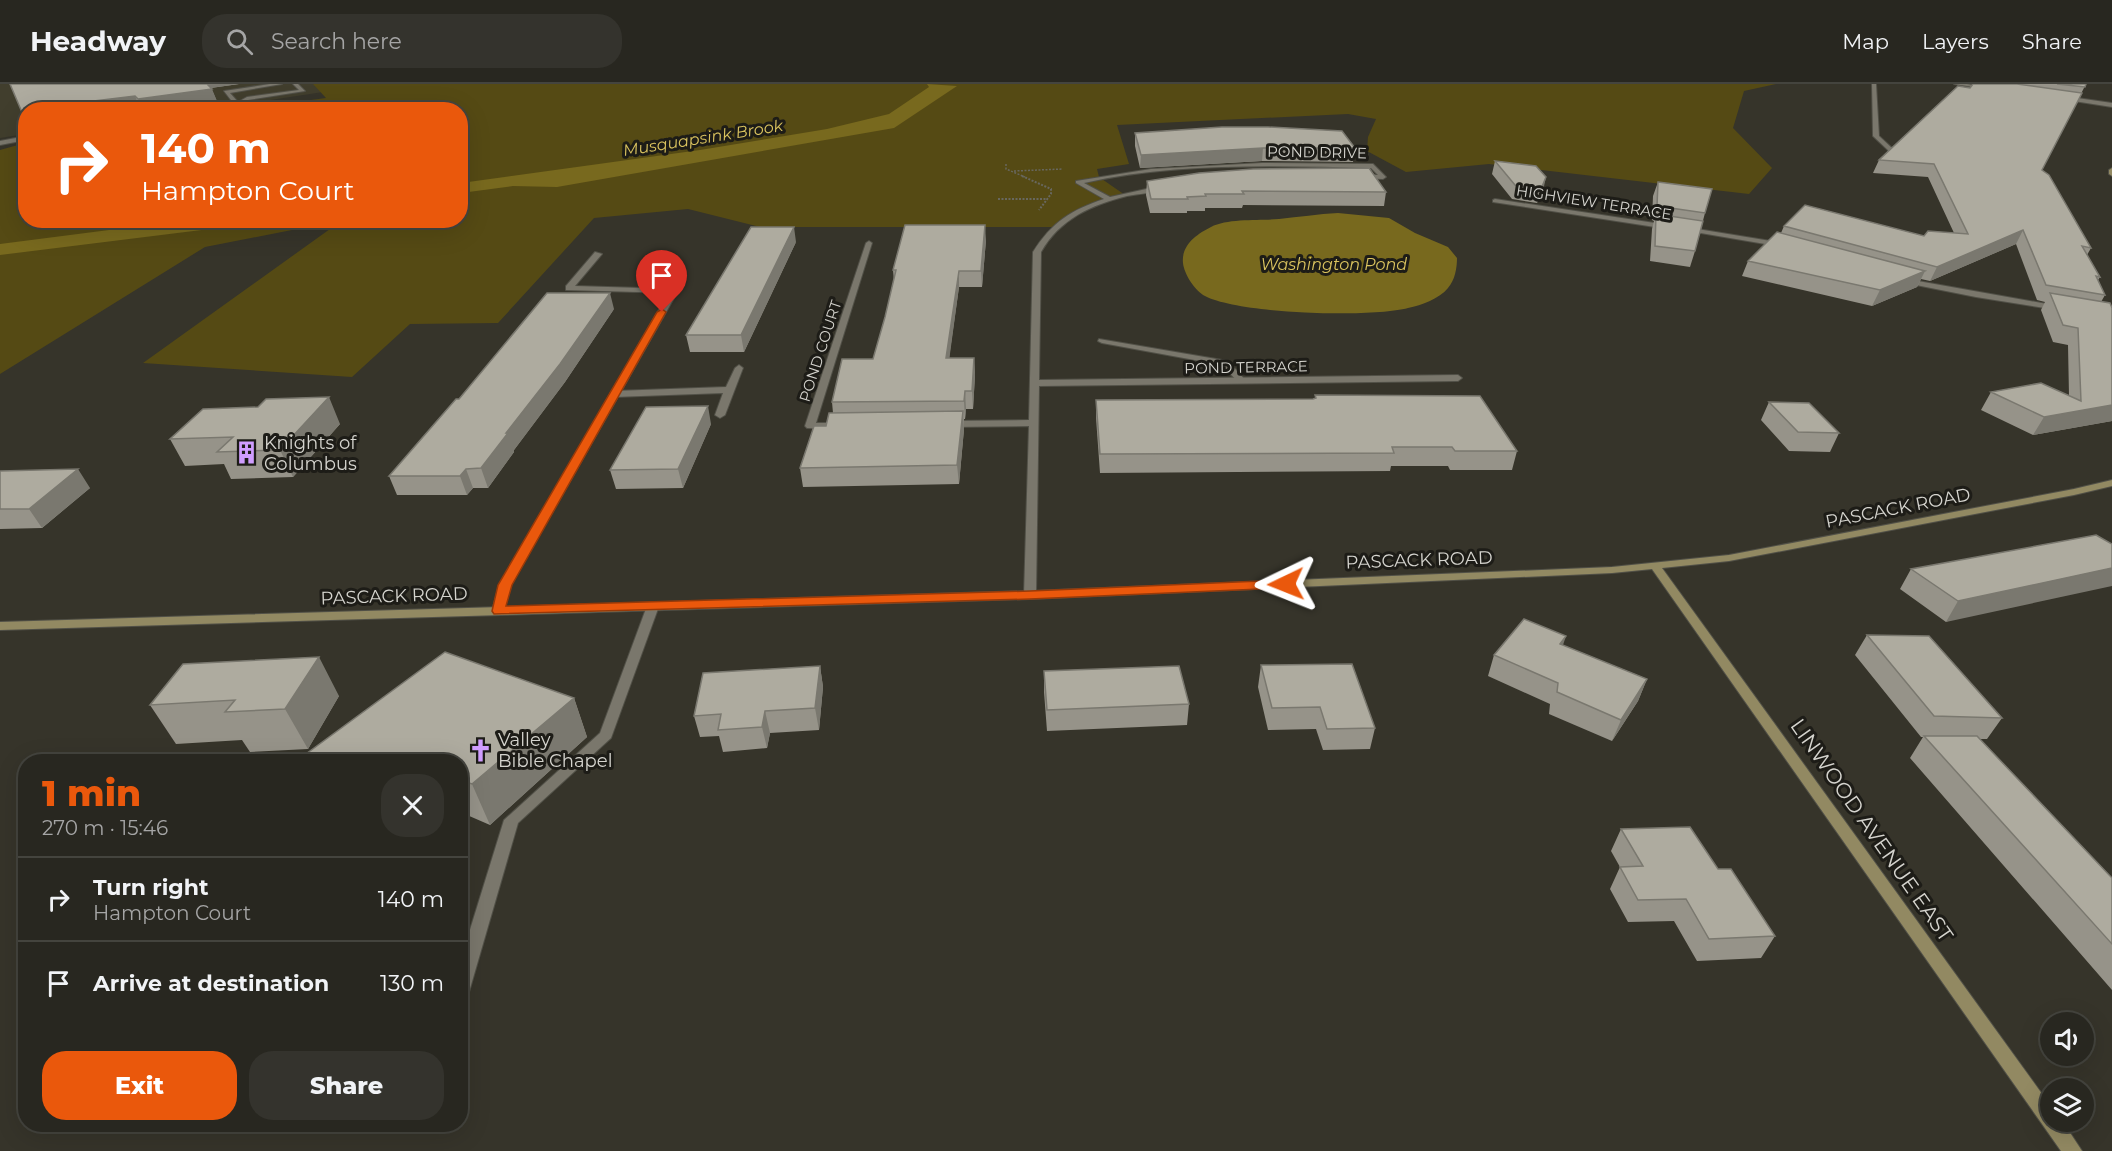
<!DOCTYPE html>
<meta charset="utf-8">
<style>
body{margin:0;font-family:Montserrat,sans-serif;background:#34332d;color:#f1f3f6;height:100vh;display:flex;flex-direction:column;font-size:22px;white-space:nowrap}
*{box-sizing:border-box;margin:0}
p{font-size:20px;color:#a5a5a5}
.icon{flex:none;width:33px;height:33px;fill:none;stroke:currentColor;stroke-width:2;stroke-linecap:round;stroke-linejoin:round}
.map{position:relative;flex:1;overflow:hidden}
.drawer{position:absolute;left:18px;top:670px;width:450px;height:378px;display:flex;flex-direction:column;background:#282720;border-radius:24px;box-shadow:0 6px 24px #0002,0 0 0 2px #44443e}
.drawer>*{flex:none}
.banner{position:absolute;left:18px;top:18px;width:450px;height:126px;border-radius:24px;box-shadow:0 6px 24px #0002,0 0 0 2px #44443e;background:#ea580c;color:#fff;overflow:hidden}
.controls{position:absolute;left:2040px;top:928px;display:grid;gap:12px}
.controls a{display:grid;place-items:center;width:54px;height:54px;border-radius:50%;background:#282720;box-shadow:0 6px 24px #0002,0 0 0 2px #44443e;font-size:30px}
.pin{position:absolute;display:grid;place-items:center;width:51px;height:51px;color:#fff;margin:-62px -26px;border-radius:50% 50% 50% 0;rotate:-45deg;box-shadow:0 0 6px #0007}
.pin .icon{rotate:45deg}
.me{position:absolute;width:66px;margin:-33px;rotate:268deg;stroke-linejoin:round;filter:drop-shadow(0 0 4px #0008)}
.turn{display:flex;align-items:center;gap:21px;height:126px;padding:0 24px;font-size:27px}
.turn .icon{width:78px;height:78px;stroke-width:2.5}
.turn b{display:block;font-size:42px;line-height:51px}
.round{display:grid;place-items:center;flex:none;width:63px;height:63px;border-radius:24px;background:#34332d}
.overview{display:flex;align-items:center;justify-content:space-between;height:102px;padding:0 24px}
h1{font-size:36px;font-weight:800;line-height:45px;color:#ea580c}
.cta{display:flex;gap:12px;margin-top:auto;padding:12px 24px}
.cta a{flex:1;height:69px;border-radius:24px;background:#ea580c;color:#fff;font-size:24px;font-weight:800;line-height:69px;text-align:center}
.cta a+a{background:#34332d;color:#f1f3f6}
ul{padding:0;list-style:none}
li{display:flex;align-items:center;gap:18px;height:84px;padding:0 24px;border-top:2px solid #44443e}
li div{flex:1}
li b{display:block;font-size:22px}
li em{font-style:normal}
header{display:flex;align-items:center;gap:36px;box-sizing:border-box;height:84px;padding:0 30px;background:#282720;border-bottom:2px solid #44443e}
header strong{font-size:28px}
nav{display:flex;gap:33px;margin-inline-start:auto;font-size:21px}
.search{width:420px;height:54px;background:#34332d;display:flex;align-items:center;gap:15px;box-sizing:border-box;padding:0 21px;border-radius:24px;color:#a5a5a5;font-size:22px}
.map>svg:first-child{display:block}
.built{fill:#413e2d}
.green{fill:#554a14}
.water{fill:#78691e}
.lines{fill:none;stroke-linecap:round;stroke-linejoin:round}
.lane-casing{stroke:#515047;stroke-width:2}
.street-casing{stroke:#515047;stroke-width:2}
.secondary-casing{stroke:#515047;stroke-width:2}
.path-far1{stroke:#68675e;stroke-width:1.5;stroke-dasharray:2 1.5;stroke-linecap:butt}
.path{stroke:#68675e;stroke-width:2;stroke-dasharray:2 1.5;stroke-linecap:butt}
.lane{fill:#7a776c;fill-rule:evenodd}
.street{fill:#7a776c;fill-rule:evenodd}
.secondary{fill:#928962;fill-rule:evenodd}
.wall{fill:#969389}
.shaded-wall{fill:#7a786f}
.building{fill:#aeab9f;stroke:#7a786f;stroke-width:1.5}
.route{fill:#ea580c;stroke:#983908;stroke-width:1.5}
.labels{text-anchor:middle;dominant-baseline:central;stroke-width:6;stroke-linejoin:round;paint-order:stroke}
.far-street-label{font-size:15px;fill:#d5d4ce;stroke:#1d1c17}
.far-water-label{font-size:16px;font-style:italic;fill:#dbc45f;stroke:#1d1c17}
.poi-label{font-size:18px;fill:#d5d4ce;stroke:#1d1c17;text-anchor:start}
.street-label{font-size:18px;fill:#d5d4ce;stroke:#1d1c17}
.near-street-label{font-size:21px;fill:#d5d4ce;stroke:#1d1c17}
</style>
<header>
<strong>Headway</strong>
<div class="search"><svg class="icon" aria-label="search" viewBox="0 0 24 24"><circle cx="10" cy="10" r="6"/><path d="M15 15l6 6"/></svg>Search here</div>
<nav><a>Map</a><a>Layers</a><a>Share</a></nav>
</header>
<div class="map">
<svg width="2112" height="1067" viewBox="0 0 2112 1067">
<rect width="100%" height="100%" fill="#36342a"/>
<path class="built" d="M 0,0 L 314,0 L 323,8 L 204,26 L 26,26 L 25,50 L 0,54 Z"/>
<path class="green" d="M 313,0 L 1776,0 L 1744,7 L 1733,44 L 1772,84 L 1749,110 L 1489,80 L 1406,88 L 1367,67 L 1368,53 L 1376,35 L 1348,30 L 1117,41 L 1129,80 L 1097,85 L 1099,93 L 1125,111 L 1102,118 L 1053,143 L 760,143 L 688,125 L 594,134 L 498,239 L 410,240 L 352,293 L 143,279 L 330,145 L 292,146 L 205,163 L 0,290 L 0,66 L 25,59 L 26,136 L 460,136 L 460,26 L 243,25 L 326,14 Z"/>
<path class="water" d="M 927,0 L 957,2 L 894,44 L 557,103 L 513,102 L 461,109 L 461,99 L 700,66 L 827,45 L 889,30 L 929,3 Z
M 1338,129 L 1389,134 L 1415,149 L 1448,163 L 1457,174 C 1457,184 1455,196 1448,204 C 1439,215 1422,221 1408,224 C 1370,234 1239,230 1205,212 C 1195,207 1184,190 1183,179 C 1181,161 1197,150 1211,143 C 1228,134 1260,137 1279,135 C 1299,133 1318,130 1338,129 Z
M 179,137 L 275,137 L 0,171 L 0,160 Z"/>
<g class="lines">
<defs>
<path id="lane" d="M 270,0 L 282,0 L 230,9 L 238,18 L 247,13 L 299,6 L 293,0 L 298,0 L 305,7 L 248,16 L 235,24 L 218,26 L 234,20 L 224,7 Z
M 26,52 L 26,56 L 0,61 L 0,57 Z
M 595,168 L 602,170 L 575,202 L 674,205 L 678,207 L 674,209 L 566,206 L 566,202 Z
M 1099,255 L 1228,277 L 1246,297 L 1245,299 L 1239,299 L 1222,281 L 1102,259 L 1098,257 Z
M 739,281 L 743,284 L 725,331 L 720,334 L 715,331 L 723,309 L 614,313 L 610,310 L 614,307 L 726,303 L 735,284 Z
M 653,518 L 659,522 L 611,654 L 518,739 L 469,908 L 466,913 L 460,915 L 460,878 L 504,736 L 600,649 L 647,522 Z"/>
<path id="street" d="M 1872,0 L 1876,0 L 1879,52 L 1894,66 L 1894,68 L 1890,68 L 1873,52 Z
M 1954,0 L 1967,0 L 1988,4 L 1986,5 Z
M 2063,12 L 2112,19 L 2112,23 L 2061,15 Z
M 1262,79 L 1373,80 L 1386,93 L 1383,95 L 1358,94 L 1360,91 L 1378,91 L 1371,84 C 1276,82 1177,78 1084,99 L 1110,113 L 1160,102 L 1163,104 C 1153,109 1139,110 1127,112 C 1091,121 1060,135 1041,168 L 1039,296 L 1458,291 L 1462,294 L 1458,297 L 1039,302 L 1036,511 L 1034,513 L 1026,513 L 1024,511 L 1029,342 L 948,343 L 943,340 L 948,337 L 1029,336 L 1033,168 C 1052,138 1071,126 1104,115 L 1076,99 L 1076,97 L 1151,85 Z
M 1495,115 L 1668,141 L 1671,143 L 1668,145 L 1493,118 L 1493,116 Z
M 1685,143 L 1783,159 L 1786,161 L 1783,163 L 1683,146 L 1682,145 Z
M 869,157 L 872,159 L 816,339 L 841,339 L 846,342 L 841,345 L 807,344 L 805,342 L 866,159 Z
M 1901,194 L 2058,222 L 2062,224 L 2058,226 L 1976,213 L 1901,198 Z
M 671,205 L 678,207 L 511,501 L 504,527 L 502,530 L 494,530 L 492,527 L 499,501 Z"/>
<path id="secondary" d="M 2112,84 L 2112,92 L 2109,90 L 2109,86 Z
M 2112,396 L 2112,402 L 2074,411 L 1729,477 L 1662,484 L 2050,1021 L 2050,1038 L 2063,1038 L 2082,1067 L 2061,1067 L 1652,485 L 1612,489 L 1030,515 L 0,546 L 0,538 L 1030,507 L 1612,483 L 1729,471 L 2074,405 Z"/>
</defs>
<use href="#lane" class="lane-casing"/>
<use href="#street" class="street-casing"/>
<use href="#secondary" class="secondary-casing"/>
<path class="path-far1" d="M 1006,80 L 1006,85 L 1025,93
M 1014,87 L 1063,85"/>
<path class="path" d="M 1022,92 L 1051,105 L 1051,110 L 1039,126
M 998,115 L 1047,115"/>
<use href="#lane" class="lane"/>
<use href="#street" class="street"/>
<use href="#secondary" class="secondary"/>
</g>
<path class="wall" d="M 10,0 L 239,0 L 211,4 L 219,22 L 195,26 L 26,26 Z
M 1973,0 L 2086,0 L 2042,86 L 2091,164 L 2087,171 L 2100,193 L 2098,196 L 2105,211 L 2101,218 L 2112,337 L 2033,351 L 1981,326 L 1991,308 L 2069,312 L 2068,261 L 2053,258 L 2041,226 L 2045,218 L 2037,216 L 2016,160 L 1930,197 L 1921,195 L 1917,203 L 1872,222 L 1742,192 L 1748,177 L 1781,149 L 1784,142 L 1924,152 L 1954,149 L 1928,93 L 1873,89 L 1879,76 L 1970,4 Z
M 1135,49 L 1355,64 L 1353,78 L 1262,77 L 1140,84 L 1135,62 Z
M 1495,77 L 1536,82 L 1543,107 L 1537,119 L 1512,115 L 1492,90 Z
M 1147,97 L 1386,108 L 1384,122 L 1243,121 L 1242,124 L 1205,124 L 1205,127 L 1187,127 L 1187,129 L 1150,129 L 1146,111 Z
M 1658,98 L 1705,129 L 1695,167 L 1690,183 L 1650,177 L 1652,145 L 1654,137 L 1652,136 L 1653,112 Z
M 986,156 L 982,203 L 959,203 L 949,274 L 974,274 L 975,291 L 973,325 L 966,325 L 965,335 L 964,335 L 964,345 L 959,400 L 803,403 L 800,384 L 826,342 L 833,329 L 832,318 L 873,275 L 885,233 L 894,197 L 893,186 Z
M 796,158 L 744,268 L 690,268 L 686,251 Z
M 614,225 L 565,298 L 514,366 L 514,368 L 488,404 L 473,404 L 467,411 L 397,411 L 389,392 L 459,315 Z
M 1315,311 L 1517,367 L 1512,386 L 1450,386 L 1448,382 L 1391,382 L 1390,387 L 1100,389 L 1096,334 L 1096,316 L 1313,315 L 1315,314 Z
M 1769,318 L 1839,349 L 1830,368 L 1789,367 L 1761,336 Z
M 340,340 L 293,393 L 231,395 L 224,380 L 185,382 L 170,355 Z
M 711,340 L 683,404 L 616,405 L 610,386 Z
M 0,387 L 90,404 L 42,444 L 0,445 Z
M 2112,460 L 1946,538 L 1900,505 L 1911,485 Z
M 1867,551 L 2002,634 L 1987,655 L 1980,655 L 2112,794 L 2112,906 L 1910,674 L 1923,653 L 1921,653 L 1855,571 Z
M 1563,561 L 1647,595 L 1638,617 L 1612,657 L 1549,630 L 1550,620 L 1488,592 L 1494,571 Z
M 183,580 L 339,612 L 308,665 L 250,668 L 242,656 L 176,660 L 150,621 Z
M 1261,581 L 1375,644 L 1370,665 L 1323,666 L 1316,645 L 1268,646 L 1258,603 Z
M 820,582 L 823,603 L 819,646 L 770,649 L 767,664 L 723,668 L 719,652 L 700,653 L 694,632 Z
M 1044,587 L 1189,620 L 1187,641 L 1047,647 L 1044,608 Z
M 574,614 L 587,653 L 490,741 L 460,728 L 460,678 Z
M 1621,745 L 1718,785 L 1775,852 L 1761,874 L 1697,877 L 1674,837 L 1628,838 L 1610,805 L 1620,783 L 1611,767 Z"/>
<path class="shaded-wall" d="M 200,0 L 239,0 L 203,5 Z
M 212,5 L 219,22 L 195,26 L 143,26 L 138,15 Z
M 135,12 L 141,26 L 79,26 L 94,17 Z
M 1263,64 L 1262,77 L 1140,84 L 1141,71 Z
M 1546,93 L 1543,107 L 1537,119 L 1541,105 Z
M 985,141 L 986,156 L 982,203 L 981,187 Z
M 794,143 L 796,158 L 744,268 L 741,251 Z
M 2023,146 L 2016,160 L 1930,197 L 1937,183 Z
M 959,187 L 959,203 L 947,292 L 946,274 Z
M 1925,187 L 1917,203 L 1872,222 L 1880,206 Z
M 610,209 L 614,225 L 565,298 L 514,366 L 514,368 L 488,404 L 481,384 L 506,349 Z
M 974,274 L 975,291 L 973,325 L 972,307 Z
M 965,307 L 966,325 L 965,335 L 964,317 Z
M 329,313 L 340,340 L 293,393 L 280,366 Z
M 2112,321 L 2112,337 L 2033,351 L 2044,333 Z
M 708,322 L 711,340 L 683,404 L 678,385 Z
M 963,327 L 964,345 L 959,400 L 957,381 Z
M 78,385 L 90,404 L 42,444 L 29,425 Z
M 466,385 L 473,404 L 467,411 L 460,392 Z
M 2112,484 L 2112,502 L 1946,538 L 1958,517 Z
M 1566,552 L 1559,573 L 1560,560 Z
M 319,573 L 339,612 L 308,665 L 285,625 Z
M 820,582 L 823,603 L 819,646 L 815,624 Z
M 1647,595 L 1638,617 L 1612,657 L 1621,636 Z
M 574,614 L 587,653 L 490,741 L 472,700 Z
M 765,627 L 770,649 L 767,664 L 762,643 Z
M 460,815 L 470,834 L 460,858 Z"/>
<path class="building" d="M 10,0 L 207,0 L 212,5 L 138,15 L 135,12 L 94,17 L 84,25 L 79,26 L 26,26 L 26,33 L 24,33 Z
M 1973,0 L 2017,0 L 2082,9 L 2042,86 L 2049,91 L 2091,164 L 2082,162 L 2100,193 L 2096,192 L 2105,211 L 2046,201 L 2023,146 L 1937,183 L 1784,142 L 1805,121 L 1924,152 L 1928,147 L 1968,150 L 1934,80 L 1879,76 L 1958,2 L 1970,4 Z
M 2057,0 L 2086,0 L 2085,3 Z
M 1222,43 L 1268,43 L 1342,47 L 1355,64 L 1263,64 L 1141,71 L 1135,49 Z
M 1495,77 L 1536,82 L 1546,93 L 1541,105 L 1515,101 Z
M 1369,84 L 1386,108 L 1242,107 L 1244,110 L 1205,110 L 1206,112 L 1187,113 L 1188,115 L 1151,115 L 1147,97 L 1199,89 L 1253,85 Z
M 1658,98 L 1712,105 L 1705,129 L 1657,122 Z
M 1656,130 L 1703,137 L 1695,167 L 1655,162 Z
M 905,141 L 985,141 L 981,187 L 959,187 L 946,274 L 974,274 L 972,307 L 965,307 L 964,317 L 832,318 L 842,275 L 873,275 L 885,233 L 896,186 L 893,186 Z
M 751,143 L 794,143 L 741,251 L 686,251 Z
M 1777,148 L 1925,187 L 1880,206 L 1748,177 Z
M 547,209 L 610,209 L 560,280 L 506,349 L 508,349 L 481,384 L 466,385 L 460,392 L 389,392 L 456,315 L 459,315 Z
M 2050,209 L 2110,219 L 2112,224 L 2112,321 L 2044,333 L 1991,308 L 2041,299 L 2081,317 L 2078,244 L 2063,241 Z
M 1315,311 L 1480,312 L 1517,367 L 1455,367 L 1452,363 L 1392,363 L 1394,369 L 1100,370 L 1096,316 L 1313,315 L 1316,314 Z
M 329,313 L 280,366 L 217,368 L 233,353 L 170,355 L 203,325 L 258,323 L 266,315 Z
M 1769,318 L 1809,319 L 1839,349 L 1798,348 Z
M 708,322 L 678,385 L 610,386 L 646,323 Z
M 963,327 L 957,381 L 800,384 L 814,342 L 826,342 L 829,329 Z
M 78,385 L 29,425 L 0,425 L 0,387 Z
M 2096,451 L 2112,460 L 2112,484 L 1958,517 L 1911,485 Z
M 1524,535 L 1566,552 L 1560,560 L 1647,595 L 1621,636 L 1557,608 L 1558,599 L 1494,571 Z
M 1867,551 L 1929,552 L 2002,634 L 1934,632 Z
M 445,568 L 574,614 L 472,700 L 460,696 L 460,678 L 295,678 Z
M 319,573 L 285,625 L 225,628 L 235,616 L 150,621 L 183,580 Z
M 1352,580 L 1375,644 L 1327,645 L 1320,623 L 1272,624 L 1261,581 Z
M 820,582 L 815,624 L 765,627 L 762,643 L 718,646 L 721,630 L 694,632 L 703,589 Z
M 1179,582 L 1189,620 L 1047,626 L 1044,587 Z
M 1924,652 L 1977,652 L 2112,794 L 2112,860 Z
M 1690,743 L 1718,785 L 1731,785 L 1775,852 L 1709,855 L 1686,815 L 1638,816 L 1620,783 L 1643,782 L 1621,745 Z"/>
<path class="route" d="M 662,225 L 666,228 L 512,501 L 506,522 L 1030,507 L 1286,496 L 1293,500 L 1286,504 L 1030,515 L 494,530 L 492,527 L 498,501 L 657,228 Z"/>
<defs>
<symbol id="building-bare" viewBox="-9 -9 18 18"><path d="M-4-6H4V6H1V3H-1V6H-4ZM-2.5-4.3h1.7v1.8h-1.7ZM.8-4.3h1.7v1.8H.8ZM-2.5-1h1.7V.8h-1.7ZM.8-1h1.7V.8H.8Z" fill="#d09dff" stroke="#1d1c17" stroke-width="2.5" paint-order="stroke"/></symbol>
<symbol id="church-bare" viewBox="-9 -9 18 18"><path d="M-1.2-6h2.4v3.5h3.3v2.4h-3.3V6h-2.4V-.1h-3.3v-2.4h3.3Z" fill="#d09dff" stroke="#1d1c17" stroke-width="2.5" paint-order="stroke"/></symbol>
</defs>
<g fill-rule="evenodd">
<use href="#building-bare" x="230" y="352" width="33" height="33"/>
<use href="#church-bare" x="464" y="650" width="33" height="33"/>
</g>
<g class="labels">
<g class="far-street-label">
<text transform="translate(1317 68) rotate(1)">POND DRIVE</text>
<text transform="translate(1594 118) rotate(9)">HIGHVIEW TERRACE</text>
<text transform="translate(820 267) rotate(-72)">POND COURT</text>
<text transform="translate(1246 283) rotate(-1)">POND TERRACE</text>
</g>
<g class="far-water-label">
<text transform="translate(703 54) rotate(-9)">Musquapsink Brook</text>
<text x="1334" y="180">Washington Pond</text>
</g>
<g class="poi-label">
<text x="264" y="359">Knights of<tspan x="264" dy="21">Columbus</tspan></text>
<text x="498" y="656">Valley<tspan x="498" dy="21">Bible Chapel</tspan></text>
</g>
<g class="street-label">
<text transform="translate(1898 424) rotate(-11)">PASCACK ROAD</text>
<text transform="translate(1419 476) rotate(-2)">PASCACK ROAD</text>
<text transform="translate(394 512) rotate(-2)">PASCACK ROAD</text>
</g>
<g class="near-street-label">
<text transform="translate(1872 746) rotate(55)">LINWOOD AVENUE EAST</text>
</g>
</g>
</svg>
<div class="controls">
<a><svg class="icon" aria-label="sound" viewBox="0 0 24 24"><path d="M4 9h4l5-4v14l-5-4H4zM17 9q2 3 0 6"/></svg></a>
<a><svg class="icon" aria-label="layers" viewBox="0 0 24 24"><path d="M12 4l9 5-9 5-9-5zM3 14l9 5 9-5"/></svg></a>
</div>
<div class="pin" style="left:662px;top:228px;background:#d93025"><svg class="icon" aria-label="arrive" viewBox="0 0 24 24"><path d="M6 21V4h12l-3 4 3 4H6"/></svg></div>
<svg class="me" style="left:1286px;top:500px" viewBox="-20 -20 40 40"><path d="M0-17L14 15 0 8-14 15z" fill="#ea580c" stroke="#fff" stroke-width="4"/></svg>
<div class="banner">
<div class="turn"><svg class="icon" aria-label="right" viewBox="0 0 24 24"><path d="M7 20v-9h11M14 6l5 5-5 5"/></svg><div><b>140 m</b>Hampton Court</div></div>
</div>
<section class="drawer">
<div class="overview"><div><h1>1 min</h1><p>270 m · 15:46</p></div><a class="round"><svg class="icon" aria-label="close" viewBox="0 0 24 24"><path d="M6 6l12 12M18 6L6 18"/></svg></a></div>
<ul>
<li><svg class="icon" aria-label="right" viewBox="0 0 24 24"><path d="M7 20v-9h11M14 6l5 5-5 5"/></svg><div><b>Turn right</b><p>Hampton Court</p></div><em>140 m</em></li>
<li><svg class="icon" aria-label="arrive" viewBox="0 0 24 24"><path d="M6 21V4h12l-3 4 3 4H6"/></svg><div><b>Arrive at destination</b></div><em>130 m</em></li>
</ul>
<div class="cta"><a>Exit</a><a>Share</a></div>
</section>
</div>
